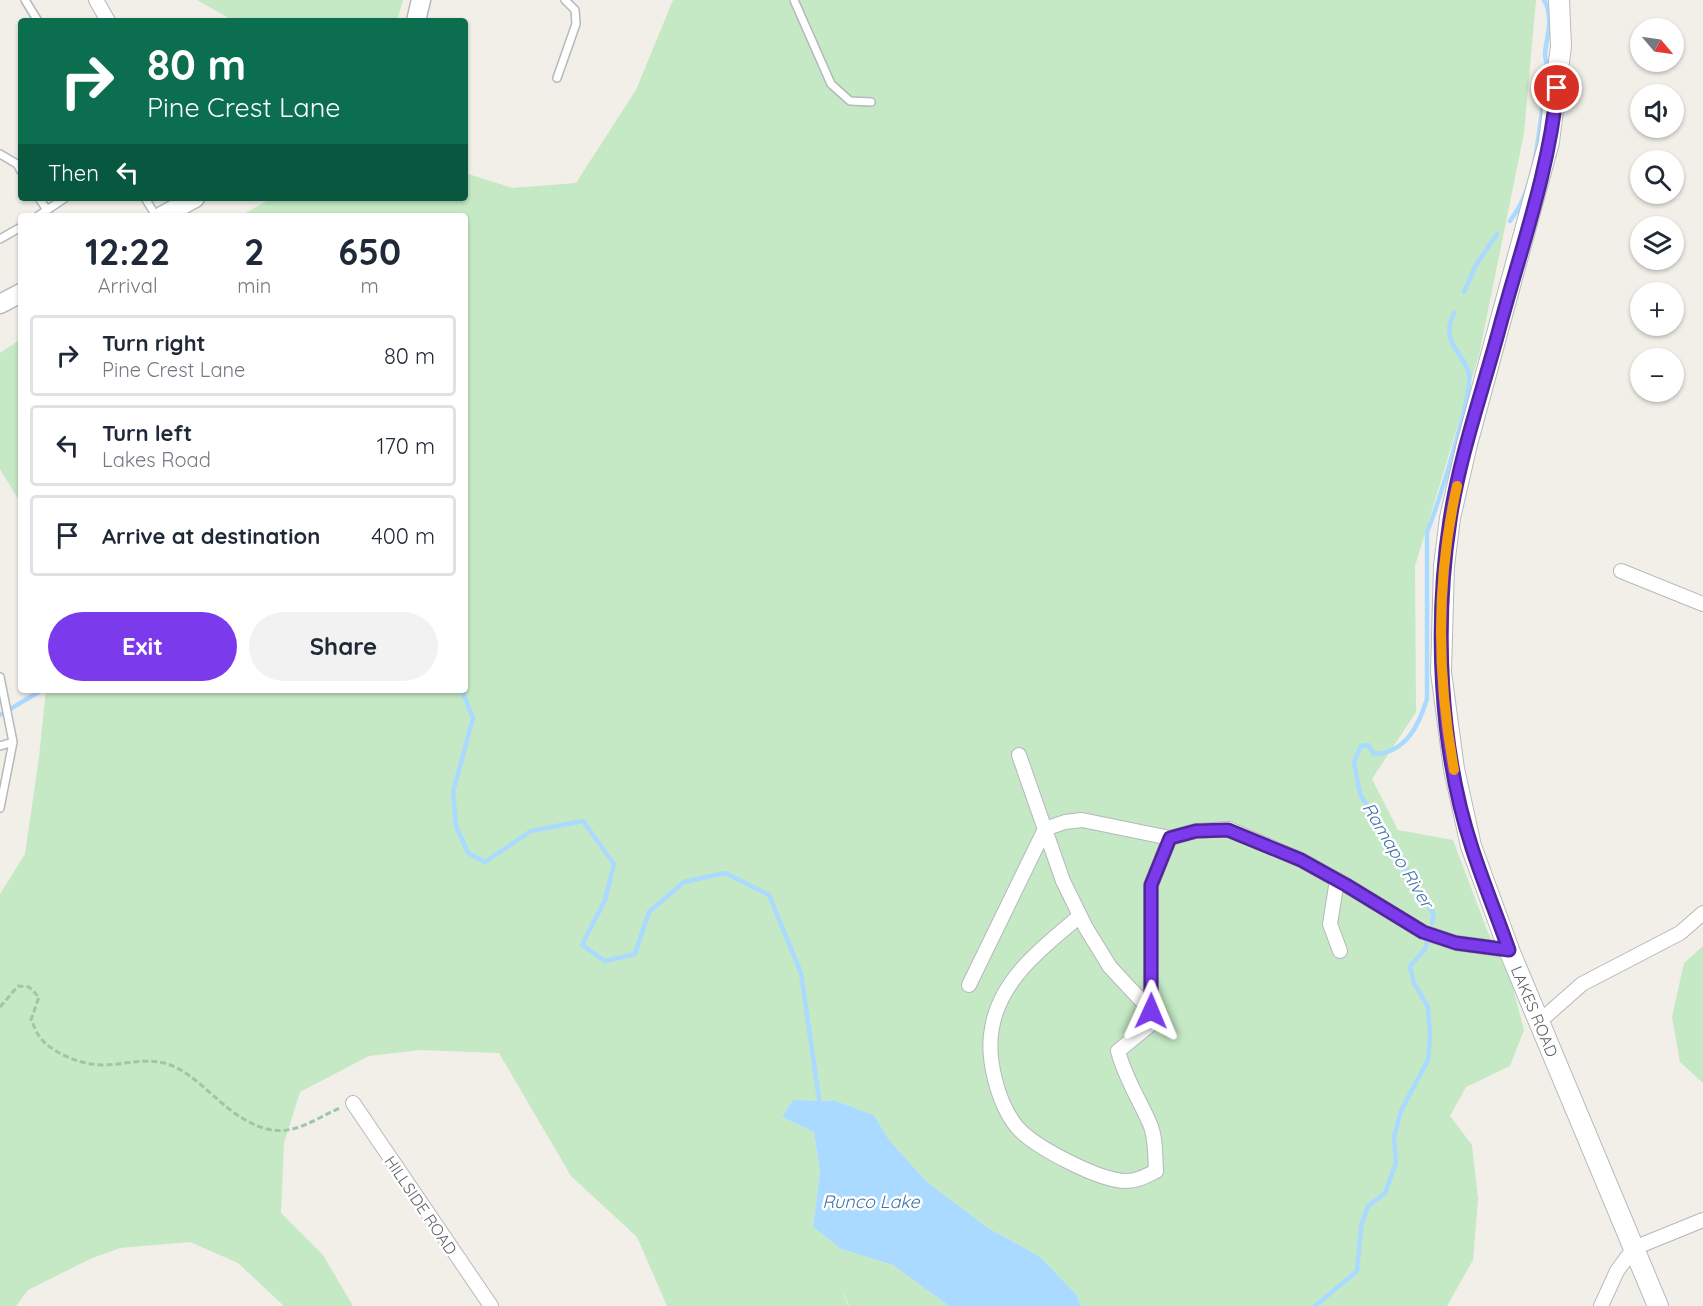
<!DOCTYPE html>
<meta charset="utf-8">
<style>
body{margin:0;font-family:Quicksand,sans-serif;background:#f2f2f3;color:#1f2937;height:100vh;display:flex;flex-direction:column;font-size:22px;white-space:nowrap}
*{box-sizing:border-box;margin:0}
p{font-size:20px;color:#747a83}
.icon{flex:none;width:33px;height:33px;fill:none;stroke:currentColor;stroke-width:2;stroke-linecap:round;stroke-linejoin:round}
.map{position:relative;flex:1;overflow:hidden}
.sheet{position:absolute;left:18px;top:213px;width:450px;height:480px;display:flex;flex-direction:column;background:#fff;border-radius:6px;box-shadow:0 2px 4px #0004}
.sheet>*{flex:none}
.guide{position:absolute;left:18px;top:18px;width:450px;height:183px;border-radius:6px;box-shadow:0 2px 4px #0004;background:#0b6e4f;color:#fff;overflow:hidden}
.needle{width:39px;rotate:119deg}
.controls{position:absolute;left:1630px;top:18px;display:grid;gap:12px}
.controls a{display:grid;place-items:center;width:54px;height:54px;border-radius:50%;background:#fff;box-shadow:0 2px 4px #0004;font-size:30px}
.pin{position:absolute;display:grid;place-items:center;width:51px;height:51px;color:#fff;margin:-26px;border:3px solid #fff;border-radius:50%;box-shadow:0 2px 6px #0007}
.me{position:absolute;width:66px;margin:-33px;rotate:1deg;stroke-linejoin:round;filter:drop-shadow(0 0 4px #0008)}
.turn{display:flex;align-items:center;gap:21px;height:126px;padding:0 30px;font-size:27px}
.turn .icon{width:78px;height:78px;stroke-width:2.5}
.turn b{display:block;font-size:42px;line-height:51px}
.then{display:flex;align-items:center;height:57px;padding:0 30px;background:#0003;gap:12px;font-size:22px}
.eta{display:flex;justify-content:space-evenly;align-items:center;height:102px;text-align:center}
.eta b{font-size:36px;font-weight:700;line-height:42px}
.button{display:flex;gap:12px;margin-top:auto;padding:12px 30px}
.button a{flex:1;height:69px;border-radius:36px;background:#7c3aed;color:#fff;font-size:24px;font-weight:700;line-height:69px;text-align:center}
.button a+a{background:#f2f2f3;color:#1f2937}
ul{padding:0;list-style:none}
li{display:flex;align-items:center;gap:18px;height:81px;margin:0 12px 9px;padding:0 18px;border:3px solid #e0e1e3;border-radius:6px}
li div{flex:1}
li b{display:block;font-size:22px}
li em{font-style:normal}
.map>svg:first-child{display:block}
.green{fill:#c5e8c5}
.water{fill:#aadaff}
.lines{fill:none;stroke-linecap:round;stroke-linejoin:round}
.stream{stroke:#aadaff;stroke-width:4.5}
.service-casing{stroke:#b5b8bc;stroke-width:10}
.minor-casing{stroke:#b5b8bc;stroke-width:16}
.tertiary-casing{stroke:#b5b8bc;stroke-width:21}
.secondary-casing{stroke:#b6babf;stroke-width:22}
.path{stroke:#9cc7a9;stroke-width:3;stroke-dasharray:6 3;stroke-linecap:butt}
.service{stroke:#fff;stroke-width:7}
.minor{stroke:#fff;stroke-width:14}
.tertiary{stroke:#fff;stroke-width:18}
.secondary{stroke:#fff;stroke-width:20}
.route-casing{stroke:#51269a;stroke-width:15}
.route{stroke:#7c3aed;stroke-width:10}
.slow{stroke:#f59e0b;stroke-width:10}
.labels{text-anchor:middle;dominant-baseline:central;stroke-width:5;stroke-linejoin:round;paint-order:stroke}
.street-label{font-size:16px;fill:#5f6368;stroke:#fff}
.water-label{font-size:18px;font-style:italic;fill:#4174aa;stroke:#fff}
</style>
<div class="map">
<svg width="1703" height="1306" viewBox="0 0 1703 1306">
<rect width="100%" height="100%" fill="#f1efe8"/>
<path class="green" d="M 197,0 L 403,0 L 397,21 L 234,21 Z
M 673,0 L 1536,0 L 1524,133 L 1479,355 L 1415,566 L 1416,712 L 1372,779 L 1398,830 L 1453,840 L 1487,930 L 1512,984 L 1524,1030 L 1510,1066 L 1466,1087 L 1450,1116 L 1472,1145 L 1478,1199 L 1473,1260 L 1447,1306 L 1081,1306 L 1076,1294 L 1039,1256 L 988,1228 L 927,1182 L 889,1140 L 874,1115 L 836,1101 L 793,1100 L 782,1117 L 814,1132 L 820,1172 L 813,1227 L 841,1249 L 893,1265 L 949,1306 L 849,1306 L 840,1285 L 848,1306 L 667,1306 L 637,1237 L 571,1176 L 499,1053 L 420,1050 L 369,1056 L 300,1092 L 284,1143 L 281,1213 L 323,1255 L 353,1306 L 284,1306 L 238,1263 L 190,1242 L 120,1248 L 92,1258 L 28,1290 L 16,1306 L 0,1306 L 0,894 L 25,854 L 39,757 L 46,690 L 465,690 L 465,216 L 240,216 L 272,198 L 465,198 L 465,173 L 512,188 L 576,183 L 636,90 Z
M 21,339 L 21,504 L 0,469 L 0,353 Z
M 1703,946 L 1703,1083 L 1680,1062 L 1672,1017 L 1684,963 Z"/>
<path class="water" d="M 793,1100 L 836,1101 L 874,1115 L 889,1140 L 927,1182 L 988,1228 L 1039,1256 L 1076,1294 L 1081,1306 L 949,1306 L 893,1265 L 841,1249 L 813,1227 L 820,1172 L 814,1132 L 782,1117 Z"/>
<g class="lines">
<path class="stream" d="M 1544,0 C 1554,17 1547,35 1545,53 C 1545,60 1548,67 1549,73
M 1510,221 C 1540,182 1537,126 1547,81
M 1464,292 L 1476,265 L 1497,234
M 462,690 L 473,718 L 453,792 L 456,826 L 468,853 L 485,862 L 531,831 L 583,821 L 614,864 L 605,900 L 582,945 L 605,961 L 635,954 L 649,912 L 684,882 L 725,873 L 769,895 L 801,973 L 820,1106
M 0,715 L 42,690
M 1432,923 L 1434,915 L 1360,794 L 1354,762 L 1361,746 L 1368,745 L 1374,754 C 1406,753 1419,725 1427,699 L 1427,532 C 1437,508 1473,394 1469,374 C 1464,352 1439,343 1454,313
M 1315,1306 L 1357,1271 L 1361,1226 L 1368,1206 L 1385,1193 L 1396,1163 L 1394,1137 L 1401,1111 L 1428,1060 L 1430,1036 L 1428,1007 L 1414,983 L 1410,966 L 1425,949 L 1427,942"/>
<defs>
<path id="service" d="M 25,0 L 38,21
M 794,0 L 831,84 L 850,101 L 871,102
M 557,78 L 576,24 L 575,10 L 565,0
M 0,154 L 17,164 L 21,171
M 39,198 L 47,210
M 145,198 L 156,216
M 38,216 L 65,198
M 0,239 L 21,227
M 0,677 L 13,742 L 0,808
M 0,746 L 13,742"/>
<path id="minor" d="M 96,0 L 108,21
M 1621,571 L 1703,604
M 1019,755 L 1063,881 L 1086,928 L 1110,967 L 1151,1011 L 1151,1024 L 1118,1051 C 1125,1078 1139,1099 1150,1124 C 1156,1138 1155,1156 1156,1171 C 1146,1176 1137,1181 1126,1181 C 1100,1181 1034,1147 1017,1127 C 998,1104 986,1058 992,1028 C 1000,979 1044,946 1080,916
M 1337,880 L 1330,924 L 1340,951
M 969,985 L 1045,829 L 1065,822 L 1082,820 L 1170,838 L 1196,831 L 1229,829 L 1301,860 L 1346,885 L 1423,932 L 1456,943 L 1509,950
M 1151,1011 L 1151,885 L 1170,838
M 1539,1022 L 1582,984 L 1680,933 L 1703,913
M 353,1103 L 491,1306
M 1601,1306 L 1617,1271 L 1634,1248 L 1703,1220"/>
<path id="tertiary" d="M 416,21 L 421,0
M 162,216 L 195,198
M 0,304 L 21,293"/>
<g id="secondary">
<path id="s1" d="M 1559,0 L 1561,46 L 1549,142 L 1467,444 L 1450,518 L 1444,566 L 1441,672 L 1454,769 L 1471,846 L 1509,950 L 1658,1306"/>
</g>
</defs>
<use href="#service" class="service-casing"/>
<use href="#minor" class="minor-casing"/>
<use href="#tertiary" class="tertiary-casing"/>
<use href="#secondary" class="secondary-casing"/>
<path class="path" d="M 0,1007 L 18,986 L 29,987 L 39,997 L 31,1020 C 34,1025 36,1032 39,1036 C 48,1050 75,1062 91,1064 C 114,1068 140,1057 164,1063 C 200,1072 224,1118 267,1129 C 295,1136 316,1118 340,1108"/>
<use href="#service" class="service"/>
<use href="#minor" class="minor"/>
<use href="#tertiary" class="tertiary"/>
<use href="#secondary" class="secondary"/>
</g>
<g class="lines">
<defs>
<path id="route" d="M 1151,1011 L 1151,885 L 1170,838 L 1196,831 L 1228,830 L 1301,860 L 1346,885 L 1423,932 L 1456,943 L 1509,950 C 1497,916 1483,882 1472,848 C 1439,747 1434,624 1450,520 C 1460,454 1483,390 1500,326 C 1521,249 1550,167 1557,88"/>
</defs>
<use href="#route" class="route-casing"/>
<use href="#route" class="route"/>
<path class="slow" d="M 1454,770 C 1437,677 1436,579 1457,486"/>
</g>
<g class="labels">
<g class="street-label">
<text stroke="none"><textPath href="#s1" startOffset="1040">LAKES ROAD</textPath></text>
<text transform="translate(421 1205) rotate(56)">HILLSIDE ROAD</text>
</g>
<g class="water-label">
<text transform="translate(1398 855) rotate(59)">Ramapo River</text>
<text x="871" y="1201">Runco Lake</text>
</g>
</g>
</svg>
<div class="controls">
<a><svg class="needle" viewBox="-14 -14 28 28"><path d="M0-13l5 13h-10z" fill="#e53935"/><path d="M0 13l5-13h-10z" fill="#747a83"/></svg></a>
<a><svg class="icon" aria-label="sound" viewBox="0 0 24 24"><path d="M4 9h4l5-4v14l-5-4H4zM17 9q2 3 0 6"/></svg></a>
<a><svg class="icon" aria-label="search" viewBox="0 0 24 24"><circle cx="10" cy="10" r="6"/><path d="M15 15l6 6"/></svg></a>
<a><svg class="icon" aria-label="layers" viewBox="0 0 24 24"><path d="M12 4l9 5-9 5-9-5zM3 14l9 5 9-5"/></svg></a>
<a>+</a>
<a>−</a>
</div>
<div class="pin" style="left:1557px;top:88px;background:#d93025"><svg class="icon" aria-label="arrive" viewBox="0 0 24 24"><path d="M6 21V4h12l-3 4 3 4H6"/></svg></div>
<svg class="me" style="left:1151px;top:1011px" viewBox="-20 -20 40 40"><path d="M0-17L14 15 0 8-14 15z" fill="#7c3aed" stroke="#fff" stroke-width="4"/></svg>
<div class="guide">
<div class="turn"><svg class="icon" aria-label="right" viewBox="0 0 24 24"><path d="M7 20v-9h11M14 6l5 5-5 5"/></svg><div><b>80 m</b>Pine Crest Lane</div></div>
<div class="then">Then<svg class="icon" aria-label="left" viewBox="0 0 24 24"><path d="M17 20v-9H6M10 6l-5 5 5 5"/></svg></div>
</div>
<section class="sheet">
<div class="eta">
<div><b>12:22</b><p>Arrival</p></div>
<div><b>2</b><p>min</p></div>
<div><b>650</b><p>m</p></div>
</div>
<ul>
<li><svg class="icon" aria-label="right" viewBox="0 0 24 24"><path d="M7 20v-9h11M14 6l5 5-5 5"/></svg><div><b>Turn right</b><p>Pine Crest Lane</p></div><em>80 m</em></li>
<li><svg class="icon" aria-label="left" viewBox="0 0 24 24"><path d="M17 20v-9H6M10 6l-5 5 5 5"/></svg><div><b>Turn left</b><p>Lakes Road</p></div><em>170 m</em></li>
<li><svg class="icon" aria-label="arrive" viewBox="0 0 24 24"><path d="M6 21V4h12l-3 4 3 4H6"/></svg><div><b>Arrive at destination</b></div><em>400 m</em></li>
</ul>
<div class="button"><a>Exit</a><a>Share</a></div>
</section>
</div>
